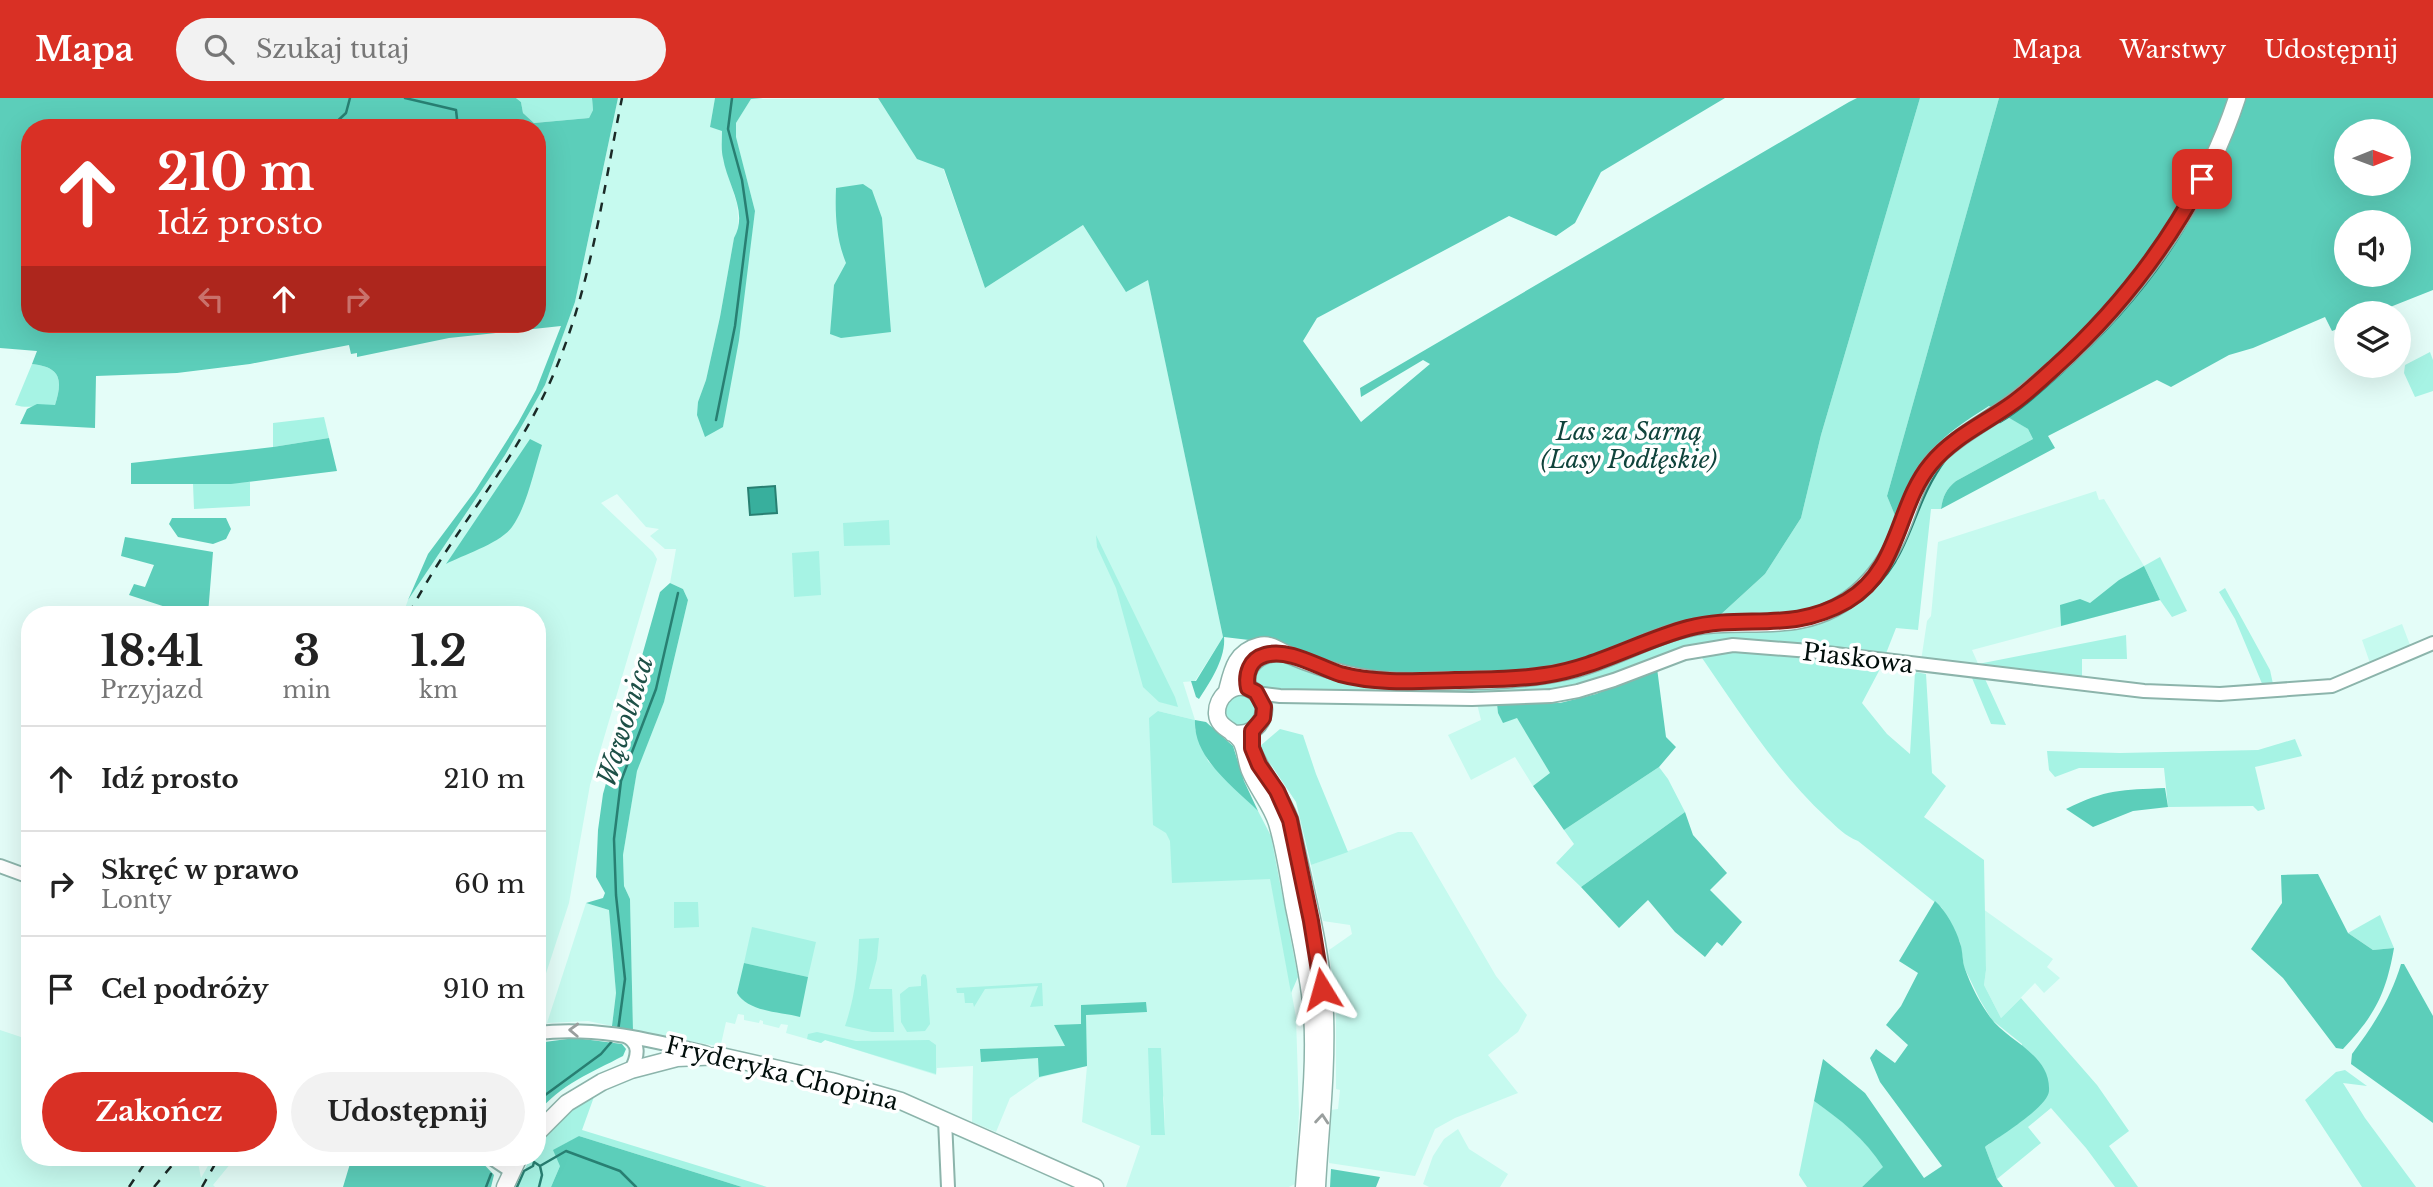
<!DOCTYPE html>
<html lang="pl">
<meta charset="utf-8">
<style>
body{margin:0;font-family:"Libre Baskerville",serif;background:#f2f2f2;color:#222;height:100vh;display:flex;flex-direction:column;font-size:26px;white-space:nowrap}
*{box-sizing:border-box;margin:0}
p{font-size:23px;color:#767676}
.icon{flex:none;width:38px;height:38px;fill:none;stroke:currentColor;stroke-width:2;stroke-linecap:round;stroke-linejoin:round}
.map{position:relative;flex:1;overflow:hidden}
.panel{position:absolute;left:21px;top:508px;width:525px;height:560px;display:flex;flex-direction:column;background:#fff;border-radius:28px;box-shadow:0 7px 28px #0002}
.panel>*{flex:none}
.top-card{position:absolute;left:21px;top:21px;width:525px;height:214px;border-radius:28px;box-shadow:0 7px 28px #0002;background:#d93025;color:#fff;overflow:hidden}
.needle{width:46px;rotate:89deg}
.fabs{position:absolute;left:2334px;top:21px;display:grid;gap:14px}
.fabs a{display:grid;place-items:center;width:77px;height:77px;border-radius:50%;background:#fff;box-shadow:0 7px 28px #0002;font-size:35px}
.pin{position:absolute;display:grid;place-items:center;width:60px;height:60px;color:#fff;margin:-30px;border-radius:14px;box-shadow:0 4px 10px #0006}
.me{position:absolute;width:77px;margin:-38px;rotate:352deg;stroke-linejoin:round;filter:drop-shadow(0 0 5px #0008)}
.turn{display:flex;align-items:center;gap:24px;height:147px;padding:0 21px;font-size:32px}
.turn .icon{width:91px;height:91px;stroke-width:2.5}
.turn b{display:block;font-size:49px;line-height:60px}
.lanes{display:flex;align-items:center;height:66px;padding:0 21px;background:#0003;justify-content:center;gap:35px;direction:ltr}
.lanes .off{opacity:.35}
.eta{display:flex;justify-content:space-evenly;align-items:center;height:119px;text-align:center}
.eta b{font-size:42px;font-weight:700;line-height:49px}
.cta{display:flex;gap:14px;margin-top:auto;padding:14px 21px}
.cta a{flex:1;height:80px;border-radius:42px;background:#d93025;color:#fff;font-size:28px;font-weight:700;line-height:80px;text-align:center}
.cta a+a{background:#f2f2f2;color:#222}
ul{padding:0;list-style:none}
li{display:flex;align-items:center;gap:21px;height:105px;padding:0 21px;border-top:2px solid #e0e0e0}
li div{flex:1}
li b{display:block;font-size:26px}
li em{font-style:normal}
header{display:flex;align-items:center;gap:42px;box-sizing:border-box;height:98px;padding:0 35px;background:#d93025;color:#fff}
header strong{font-size:33px}
nav{display:flex;gap:38px;margin-inline-start:auto;font-size:24px}
.search{width:490px;height:63px;background:#f2f2f2;display:flex;align-items:center;gap:18px;box-sizing:border-box;padding:0 24px;border-radius:38px;color:#767676;font-size:26px}
.map>svg:first-child{display:block}
.built{fill:#c6faef;fill-rule:evenodd}
.green{fill:#a6f3e4}
.forest{fill:#5cceba;fill-rule:evenodd}
.water{fill:#38af9d;stroke:#287f72;stroke-width:2}
.lines{fill:none;stroke-linecap:round;stroke-linejoin:round}
.stream{stroke:#287f72;stroke-width:2.5}
.minor-casing{stroke:#8cb4ab;stroke-width:16}
.major-casing{stroke:#8cb4ab;stroke-width:19}
.minor{stroke:#fff;stroke-width:12}
.major{stroke:#fff;stroke-width:16}
.rail{stroke:#1b2a27;stroke-width:2.5;stroke-dasharray:9 9;stroke-linecap:butt}
.oneway{stroke:#9a9f9e}
.route-casing{stroke:#8d1f18;stroke-width:18}
.route{stroke:#d93025;stroke-width:12}
.labels{text-anchor:middle;dominant-baseline:central;stroke-width:7;stroke-linejoin:round;paint-order:stroke}
.park-label{font-size:24px;font-style:italic;fill:#10443c;stroke:#fff}
.street-label{font-size:24px;fill:#020f0c;stroke:#fff}
.water-label{font-size:26px;font-style:italic;fill:#1e5047;stroke:#fff}
</style>
<header>
<strong>Mapa</strong>
<div class="search"><svg class="icon" aria-label="search" viewBox="0 0 24 24"><circle cx="10" cy="10" r="6"/><path d="M15 15l6 6"/></svg>Szukaj tutaj</div>
<nav><a>Mapa</a><a>Warstwy</a><a>Udostępnij</a></nav>
</header>
<div class="map">
<svg width="2433" height="1089" viewBox="0 0 2433 1089">
<rect width="100%" height="100%" fill="#e4fdf8"/>
<path class="built" d="M 618,0 L 715,0 L 710,29 L 722,32 L 723,60 L 737,106 L 739,131 L 734,140 L 720,219 L 706,282 L 698,305 L 723,329 L 755,113 L 736,40 L 736,25 L 751,1 L 878,0 L 917,60 L 943,70 L 985,190 L 1083,127 L 1126,193 L 1148,181 L 1223,539 L 1195,583 L 1183,584 L 1195,622 L 1158,613 L 1258,713 L 1296,919 L 1299,1015 L 1295,1086 L 1289,1089 L 1126,1089 L 1140,1048 L 1082,1024 L 1087,968 L 1039,980 L 1010,1000 L 996,1034 L 972,1024 L 973,968 L 937,970 L 936,977 L 825,942 L 821,945 L 786,935 L 788,927 L 781,926 L 779,930 L 763,926 L 763,923 L 760,922 L 759,925 L 744,922 L 744,917 L 738,916 L 735,926 L 726,924 L 721,946 L 717,948 L 633,933 L 630,801 L 624,788 L 623,757 L 637,672 L 664,604 L 688,502 L 683,491 L 670,485 L 676,451 L 665,451 L 650,438 L 659,431 L 646,429 L 617,396 L 601,405 L 653,454 L 657,461 L 590,687 L 569,805 L 537,903 L 537,516 L 403,516 L 408,502 L 505,357 L 545,287 L 575,204 ZM 1149,950 L 1164,1001 L 1165,1036 L 1152,1037 Z
M 2096,393 L 2099,402 L 2104,401 L 2144,468 L 2160,502 L 1972,552 L 1980,570 L 1921,563 L 1927,523 L 1931,518 L 1938,444 Z
M 2402,526 L 2410,547 L 2370,565 L 2362,542 Z
M 1477,606 L 1497,606 L 1498,615 L 1517,619 L 1551,676 L 1533,688 L 1515,659 L 1471,682 L 1448,637 L 1481,622 Z
M 1398,734 L 1412,734 L 1496,878 L 1527,917 L 1518,934 L 1488,957 L 1518,995 L 1455,1020 L 1435,1031 L 1415,1078 L 1329,1065 L 1331,1012 L 1338,1011 L 1340,992 L 1336,991 L 1336,915 L 1329,852 L 1352,836 L 1350,827 L 1323,823 L 1311,767 Z
M 586,805 L 609,812 L 616,895 L 612,928 L 588,923 L 547,925 Z
M 1983,811 L 2053,861 L 2047,869 L 2060,880 L 2044,895 L 2035,885 L 2001,920 L 1984,887 L 1986,872 Z
M 0,932 L 30,942 L 30,1059 L 197,1059 L 201,1080 L 213,1059 L 236,1059 L 213,1087 L 215,1089 L 0,1089 Z
M 1458,1031 L 1469,1051 L 1508,1076 L 1500,1089 L 1429,1089 L 1423,1086 L 1433,1058 L 1444,1041 Z"/>
<path class="green" d="M 516,0 L 592,0 L 593,12 L 589,20 L 534,25 L 523,15 L 521,4 Z
M 1920,0 L 1999,0 L 1887,398 L 1896,420 C 1881,463 1852,502 1805,513 C 1778,520 1746,517 1718,519 L 1765,476 L 1801,420 L 1821,337 Z
M 2430,254 L 2433,262 L 2433,293 L 2415,299 L 2404,275 L 2405,267 Z
M 32,266 C 61,269 63,282 55,307 C 41,307 28,311 15,307 Z
M 2007,318 L 2028,331 L 2033,341 L 1956,383 C 1946,391 1943,398 1941,411 L 1931,411 L 1918,532 L 1896,530 L 1885,558 L 1736,543 L 1685,548 L 1586,586 L 1559,592 L 1469,595 L 1298,594 L 1256,589 L 1252,571 L 1277,559 L 1322,576 L 1503,588 L 1686,537 L 1838,515 L 1872,494 L 1898,462 L 1926,392 L 1948,358 Z
M 324,319 L 329,340 L 273,349 L 273,325 Z
M 250,384 L 250,408 L 194,411 L 193,386 Z
M 889,422 L 890,447 L 844,448 L 843,425 Z
M 1096,437 L 1175,599 L 1178,609 L 1159,604 L 1143,589 L 1116,490 L 1097,449 Z
M 819,453 L 821,497 L 794,499 L 792,455 Z
M 2160,459 L 2187,513 L 2172,519 L 2160,502 L 2144,468 Z
M 2225,490 L 2270,572 L 2273,586 L 2263,588 L 2235,521 L 2219,494 Z
M 2126,537 L 2127,561 L 2082,561 L 2082,579 L 1978,566 Z
M 1734,553 L 1809,559 L 1880,571 L 1862,605 L 1887,636 L 1910,656 L 1915,574 L 1926,576 L 1932,675 L 1946,688 L 1924,719 L 1984,762 L 1986,872 L 1984,887 L 2001,920 L 2021,900 L 2097,987 L 2129,1033 L 2109,1048 L 2138,1089 L 2115,1089 L 2086,1050 L 2051,1010 L 2028,1029 L 2041,1045 L 1997,1081 L 1985,1049 L 2020,1024 L 2022,946 L 1992,922 L 1980,902 L 1964,869 L 1960,844 L 1942,810 L 1858,743 C 1845,738 1837,729 1827,720 C 1776,673 1739,613 1700,557 Z
M 1972,580 L 1985,581 L 2006,627 L 1991,626 Z
M1225 612a16 16 0 1 1 32 0a16 16 0 1 1-32 0Z
M 1158,613 L 1195,622 L 1195,631 L 1208,663 L 1258,713 L 1271,738 L 1298,879 L 1291,895 L 1270,781 L 1172,785 L 1170,743 L 1166,735 L 1153,727 L 1149,620 Z
M 1280,631 L 1303,637 L 1316,676 L 1348,754 L 1311,767 L 1296,704 L 1259,649 Z
M 2295,641 L 2302,658 L 2255,669 L 2265,711 L 2258,713 L 2253,708 L 2168,709 L 2164,670 L 2079,670 L 2055,679 L 2049,672 L 2047,653 L 2120,655 L 2258,652 Z
M 1659,669 L 1668,681 L 1685,714 L 1581,789 L 1556,765 L 1574,746 L 1564,732 Z
M 674,804 L 698,804 L 699,829 L 674,830 Z
M 2380,817 L 2394,850 L 2373,852 L 2348,835 Z
M 752,829 L 816,844 L 808,879 L 744,865 Z
M 879,840 L 877,861 L 869,891 L 892,891 L 894,934 L 872,934 L 845,928 C 855,899 858,871 859,841 Z
M 923,876 L 926,877 L 927,882 L 930,926 L 925,933 L 907,934 L 901,924 L 900,896 L 909,889 L 921,888 L 921,879 Z
M 1042,885 L 1043,908 L 1030,909 L 1038,888 L 985,891 L 974,909 L 973,905 L 965,905 L 964,895 L 957,895 L 956,890 Z
M 817,934 L 856,943 L 929,942 L 936,947 L 936,976 L 825,942 L 821,945 L 807,941 L 808,936 Z
M 1148,950 L 1161,950 L 1165,1037 L 1151,1037 Z
M 2345,972 L 2367,988 L 2343,985 L 2365,1020 L 2416,1089 L 2362,1089 L 2305,1002 L 2336,974 Z
M 595,996 L 582,1032 L 767,1089 L 742,1089 L 579,1038 L 560,1068 L 551,1089 L 515,1089 L 531,1059 L 537,1059 C 537,1035 575,1007 595,996 Z
M 1814,1003 C 1842,1022 1865,1041 1884,1069 L 1862,1089 L 1807,1089 L 1799,1077 Z"/>
<path class="forest" d="M 0,0 L 516,0 L 521,4 L 523,15 L 534,25 L 589,20 L 593,12 L 592,0 L 618,0 L 575,204 L 545,287 L 505,357 L 408,502 L 428,456 L 475,393 L 518,325 L 536,292 L 561,228 L 449,240 L 357,259 L 357,255 L 351,256 L 349,247 L 250,266 L 177,275 L 96,278 L 95,330 L 20,326 L 27,311 L 37,306 L 55,307 C 63,282 61,269 32,266 L 37,253 L 0,250 ZM 30,30 L 537,30 L 537,226 L 30,226 Z
M 715,0 L 763,0 L 751,1 L 736,25 L 736,39 L 755,113 L 739,242 L 723,329 L 705,339 L 697,317 L 698,304 L 706,282 L 720,219 L 734,140 C 749,114 727,86 723,60 C 721,52 722,42 722,33 L 710,29 Z
M 878,0 L 1725,0 L 1601,74 L 1575,125 L 1556,138 L 1509,118 L 1317,220 L 1303,243 L 1361,324 L 1430,266 L 1423,262 L 1361,299 L 1360,290 L 1849,4 L 1857,0 L 1920,0 L 1821,337 L 1801,420 L 1765,476 L 1718,519 L 1693,521 L 1668,528 L 1575,563 L 1544,571 L 1374,575 L 1343,570 L 1266,544 L 1224,539 C 1226,560 1210,584 1199,601 L 1196,599 L 1191,583 L 1196,583 L 1223,539 L 1148,182 L 1126,194 L 1083,127 L 985,190 L 944,71 L 917,61 Z
M 1999,0 L 2433,0 L 2433,192 L 2375,215 L 2347,215 L 2347,227 L 2332,233 L 2325,219 L 2253,250 L 2229,257 L 2171,289 L 2157,282 L 2048,338 L 2055,350 L 1941,411 C 1943,398 1946,391 1956,383 L 2033,341 L 2028,331 L 1989,308 C 1935,342 1917,359 1896,420 L 1887,398 ZM 2347,33 L 2399,33 L 2399,86 L 2347,86 ZM 2347,124 L 2399,124 L 2399,177 L 2347,177 Z
M 863,86 L 872,92 L 882,120 L 891,234 L 841,240 L 830,236 L 834,187 L 846,165 C 836,140 835,117 836,90 Z
M 329,340 L 337,373 L 231,386 L 131,386 L 131,365 L 273,349 Z
M 530,341 L 542,347 C 534,372 527,408 512,429 C 501,445 463,457 446,466 Z
M 172,420 L 226,420 L 231,431 L 226,441 L 213,446 L 178,439 L 169,426 Z
M 125,439 L 213,454 L 208,516 L 187,516 L 129,497 L 134,486 L 145,489 L 154,467 L 121,458 Z
M 2144,468 L 2160,502 L 2061,528 L 2060,507 L 2080,501 L 2090,505 L 2119,482 Z
M 670,485 L 683,491 L 688,502 L 664,604 L 637,673 L 623,757 L 624,788 L 630,801 L 633,933 L 612,928 L 616,895 L 609,812 L 586,805 L 603,800 L 605,795 L 596,779 L 598,732 L 603,696 L 660,494 Z
M 1657,570 L 1666,639 L 1676,649 L 1659,669 L 1564,732 L 1533,688 L 1550,675 L 1517,620 L 1503,625 L 1498,615 L 1497,606 L 1560,605 L 1596,596 Z
M 1195,622 L 1206,624 L 1233,648 L 1244,683 L 1258,713 C 1234,689 1193,660 1195,622 Z
M 2165,690 L 2168,709 L 2133,713 L 2093,729 L 2066,711 C 2106,691 2122,692 2165,690 Z
M 1685,714 L 1693,737 L 1727,775 L 1710,792 L 1742,824 L 1722,848 L 1717,844 L 1705,859 L 1675,834 L 1648,802 L 1619,830 L 1581,789 Z
M 2318,776 L 2348,835 L 2373,852 L 2394,850 C 2386,896 2375,917 2343,951 L 2336,950 L 2283,880 L 2251,851 L 2282,805 L 2281,777 Z
M 1935,803 C 1946,813 1956,831 1960,845 C 1963,853 1962,863 1965,871 C 1971,888 1980,905 1990,919 C 2008,944 2051,956 2049,993 C 2048,1009 1999,1039 1985,1049 L 1997,1081 L 2003,1089 L 1862,1089 L 1883,1069 C 1865,1041 1841,1022 1814,1003 L 1823,961 L 1865,995 L 1924,1080 L 1942,1068 L 1880,984 L 1870,960 L 1876,951 L 1895,965 L 1908,947 L 1886,927 L 1901,908 L 1918,875 L 1899,863 Z
M 744,865 L 808,879 L 800,919 C 781,914 748,914 737,895 Z
M 2401,866 L 2404,866 L 2433,918 L 2433,1025 L 2351,966 L 2352,956 C 2373,928 2391,900 2401,866 Z
M 1146,904 L 1147,914 L 1086,917 L 1087,968 L 1039,979 L 1038,960 L 981,964 L 980,951 L 1065,948 L 1054,927 L 1081,926 L 1081,907 Z
M 575,940 L 622,946 L 626,951 L 623,958 C 591,975 560,986 537,1016 L 537,945 Z
M 579,1038 L 742,1089 L 551,1089 L 560,1068 L 553,1052 Z
M 352,1059 L 477,1059 L 494,1077 L 491,1089 L 343,1089 Z
M 1331,1071 L 1380,1079 L 1376,1089 L 1330,1089 Z"/>
<path class="water" d="M 775,388 L 777,415 L 750,417 L 748,390 Z"/>
<g class="lines">
<path class="stream" d="M 405,0 L 456,12 L 458,30
M 2239,18 L 2245,0
M 330,30 L 346,15 L 350,0
M 405,30 L 457,26
M 716,322 L 735,228 L 748,124 L 742,82 L 728,31 L 732,0
M 2000,324 C 2022,311 2040,294 2059,277 C 2114,228 2163,172 2197,107
M 1859,503 C 1914,463 1908,411 1946,361
M 618,933 L 625,881 L 616,797 L 614,741 L 621,683 L 656,591 L 678,495
M 537,1003 L 601,956 L 613,942
M 540,1068 L 566,1053 L 620,1073 L 636,1089
M 486,1089 L 491,1076
M 517,1089 L 524,1073 L 533,1068 L 534,1064 L 540,1068 L 542,1077 L 539,1089"/>
<defs>
<path id="minor" d="M 1256,595 L 1280,598 L 1472,601 L 1551,598 L 1578,593 L 1614,582 L 1685,555 L 1733,547 L 1810,553 L 2144,593 L 2220,596 L 2332,588 L 2433,545
M 0,768 L 30,779
M 537,935 C 596,928 649,942 706,955
M 625,938 C 641,945 638,958 631,972
M 945,1022 L 948,1089
M 490,1059 L 511,1073"/>
<path id="major" d="M 1248,590 C 1243,570 1256,557 1276,555
M 1227,593 C 1232,573 1235,554 1259,548 C 1271,545 1279,553 1289,557 C 1324,572 1360,582 1398,583 C 1454,584 1521,585 1576,571 C 1616,560 1653,537 1694,529 C 1729,522 1765,529 1800,522 C 1851,512 1884,475 1902,428 C 1911,406 1917,382 1933,363 C 1959,335 1994,321 2023,296 C 2045,278 2068,260 2087,239 C 2153,172 2208,89 2237,0
M 1232,635 C 1263,642 1277,601 1248,590 C 1232,584 1216,600 1217,616 C 1218,630 1234,632 1241,643 C 1246,651 1246,664 1250,673 C 1258,692 1271,706 1277,725 C 1285,752 1289,781 1294,809 C 1301,843 1309,878 1312,914 C 1316,971 1308,1031 1304,1089
M 1253,653 C 1263,678 1281,697 1290,722 C 1303,785 1323,852 1325,917 C 1327,975 1320,1032 1317,1089
M 537,1035 L 567,1005 L 602,984 L 631,972 L 677,960 L 721,958 L 831,983 L 901,1003 L 1095,1089
M 505,1089 L 519,1059"/>
</defs>
<use href="#minor" class="minor-casing"/>
<use href="#major" class="major-casing"/>
<use href="#minor" class="minor"/>
<use href="#major" class="major"/>
<path class="rail" d="M 409,516 C 447,442 504,378 541,303 C 589,208 601,103 622,0
M 129,1089 L 149,1059
M 154,1089 L 179,1059
M 202,1089 L 219,1059"/>
</g>
<defs><path id="oneway-chevron" d="M-2-3.5L2.5 0L-2 3.5" fill="none" stroke-width="1.6" stroke-linecap="round" stroke-linejoin="round" transform="scale(1.75)"/></defs>
<g class="oneway">
<use href="#oneway-chevron" transform="translate(574 932) rotate(-178)"/>
<use href="#oneway-chevron" transform="translate(1322 1021) rotate(-85)"/>
</g>
<g class="lines">
<defs>
<path id="route" d="M 1322,891 L 1311,823 L 1290,722 L 1277,693 L 1259,667 L 1252,650 L 1252,633 L 1263,620 L 1264,609 L 1256,594 L 1248,590 C 1245,576 1250,561 1265,557 C 1289,550 1318,569 1340,576 C 1377,586 1417,583 1455,582 C 1484,581 1515,582 1545,577 C 1595,570 1640,543 1688,530 C 1745,515 1790,536 1847,503 C 1901,471 1896,408 1931,366 C 1953,339 1984,326 2013,305 C 2027,295 2041,282 2054,270 C 2114,216 2164,153 2202,81"/>
</defs>
<use href="#route" class="route-casing"/>
<use href="#route" class="route"/>
</g>
<g class="labels">
<g class="park-label">
<text x="1629" y="333">Las za Sarną<tspan x="1629" dy="28">(Lasy Podłęskie)</tspan></text>
</g>
<g class="street-label">
<text transform="translate(1858 560) rotate(7)">Piaskowa</text>
<text transform="translate(782 975) rotate(14)">Fryderyka Chopina</text>
</g>
<g class="water-label">
<text transform="translate(625 623) rotate(-73)">Wąwolnica</text>
</g>
</g>
</svg>
<div class="fabs">
<a><svg class="needle" viewBox="-14 -14 28 28"><path d="M0-13l5 13h-10z" fill="#e53935"/><path d="M0 13l5-13h-10z" fill="#767676"/></svg></a>
<a><svg class="icon" aria-label="sound" viewBox="0 0 24 24"><path d="M4 9h4l5-4v14l-5-4H4zM17 9q2 3 0 6"/></svg></a>
<a><svg class="icon" aria-label="layers" viewBox="0 0 24 24"><path d="M12 4l9 5-9 5-9-5zM3 14l9 5 9-5"/></svg></a>
</div>
<div class="pin" style="left:2202px;top:81px;background:#d93025"><svg class="icon" aria-label="arrive" viewBox="0 0 24 24"><path d="M6 21V4h12l-3 4 3 4H6"/></svg></div>
<svg class="me" style="left:1322px;top:891px" viewBox="-20 -20 40 40"><path d="M0-17L14 15 0 8-14 15z" fill="#d93025" stroke="#fff" stroke-width="4"/></svg>
<div class="top-card">
<div class="turn"><svg class="icon" aria-label="ahead" viewBox="0 0 24 24"><path d="M12 20V5M6 11l6-6 6 6"/></svg><div><b>210 m</b>Idź prosto</div></div>
<div class="lanes"><svg class="icon off" aria-label="left" viewBox="0 0 24 24"><path d="M17 20v-9H6M10 6l-5 5 5 5"/></svg><svg class="icon" aria-label="ahead" viewBox="0 0 24 24"><path d="M12 20V5M6 11l6-6 6 6"/></svg><svg class="icon off" aria-label="right" viewBox="0 0 24 24"><path d="M7 20v-9h11M14 6l5 5-5 5"/></svg></div>
</div>
<section class="panel">
<div class="eta">
<div><b>18:41</b><p>Przyjazd</p></div>
<div><b>3</b><p>min</p></div>
<div><b>1.2</b><p>km</p></div>
</div>
<ul>
<li><svg class="icon" aria-label="ahead" viewBox="0 0 24 24"><path d="M12 20V5M6 11l6-6 6 6"/></svg><div><b>Idź prosto</b></div><em>210 m</em></li>
<li><svg class="icon" aria-label="right" viewBox="0 0 24 24"><path d="M7 20v-9h11M14 6l5 5-5 5"/></svg><div><b>Skręć w prawo</b><p>Lonty</p></div><em>60 m</em></li>
<li><svg class="icon" aria-label="arrive" viewBox="0 0 24 24"><path d="M6 21V4h12l-3 4 3 4H6"/></svg><div><b>Cel podróży</b></div><em>910 m</em></li>
</ul>
<div class="cta"><a>Zakończ</a><a>Udostępnij</a></div>
</section>
</div>
